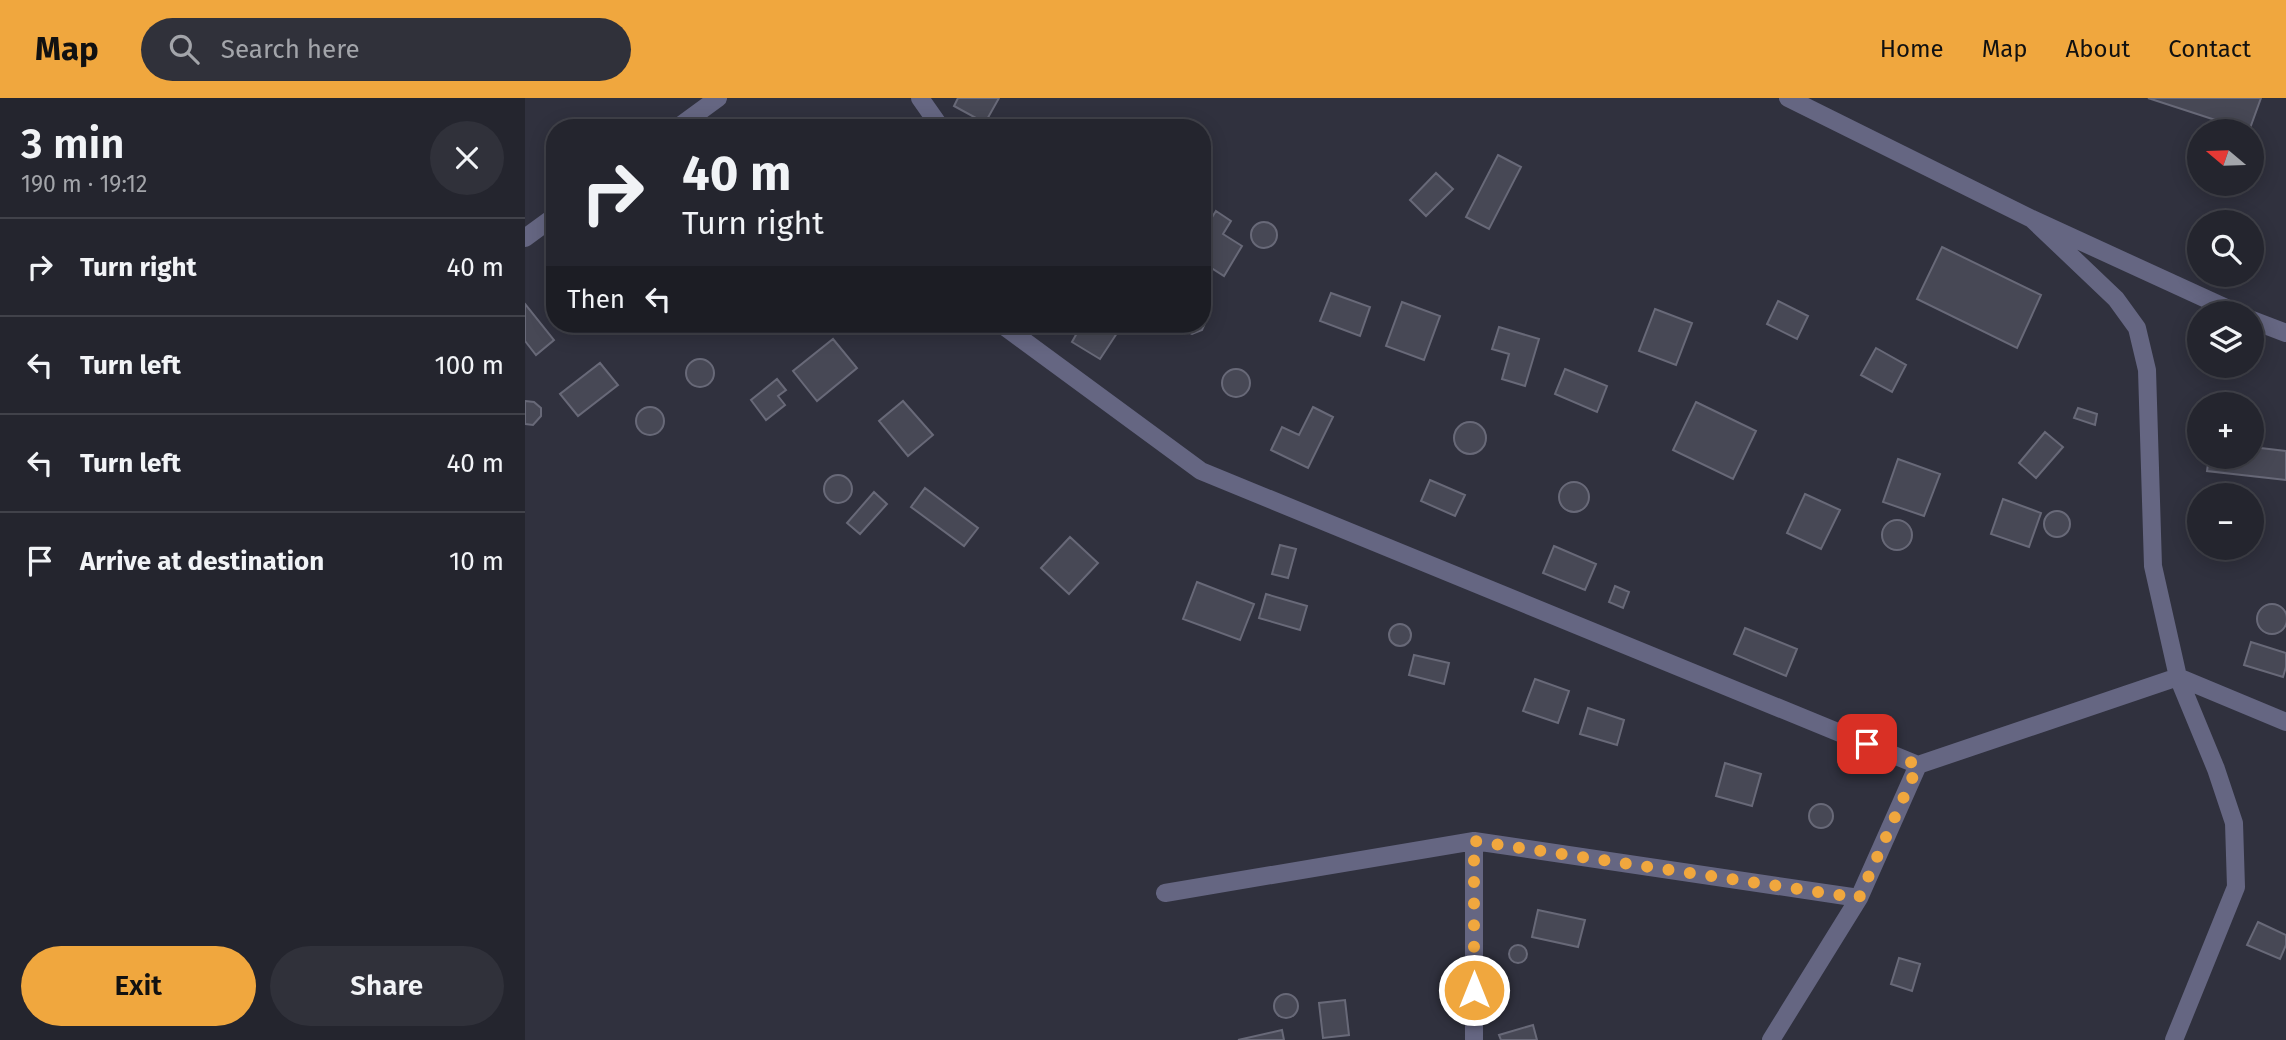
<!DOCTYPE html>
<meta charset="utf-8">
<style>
body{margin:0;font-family:"Fira Sans",sans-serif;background:#30313a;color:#f1f3f6;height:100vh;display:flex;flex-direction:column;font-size:26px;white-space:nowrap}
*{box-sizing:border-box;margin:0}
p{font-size:23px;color:#a3a5aa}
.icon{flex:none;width:38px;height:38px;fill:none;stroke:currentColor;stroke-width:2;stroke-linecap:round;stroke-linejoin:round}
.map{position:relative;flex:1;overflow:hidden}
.details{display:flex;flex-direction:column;background:#24252e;width:525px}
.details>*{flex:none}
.hud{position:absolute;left:21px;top:21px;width:665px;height:214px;border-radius:28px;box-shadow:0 4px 18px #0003,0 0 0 2px #41424a;background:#24252e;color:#f1f3f6;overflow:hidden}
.needle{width:46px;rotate:289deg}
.controls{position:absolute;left:1662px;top:21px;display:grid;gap:14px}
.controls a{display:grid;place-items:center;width:77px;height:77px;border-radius:50%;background:#24252e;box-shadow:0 4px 18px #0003,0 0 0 2px #41424a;font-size:35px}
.pin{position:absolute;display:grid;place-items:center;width:60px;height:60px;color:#fff;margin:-30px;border-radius:14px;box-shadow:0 4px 10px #0006}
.me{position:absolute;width:77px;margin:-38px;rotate:0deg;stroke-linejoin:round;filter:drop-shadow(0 0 5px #0008)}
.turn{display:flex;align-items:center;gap:24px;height:147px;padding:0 21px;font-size:32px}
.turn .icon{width:91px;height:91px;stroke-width:2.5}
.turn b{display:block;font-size:49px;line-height:60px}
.then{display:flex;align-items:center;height:66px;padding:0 21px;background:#0003;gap:14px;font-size:26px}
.round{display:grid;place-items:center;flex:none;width:74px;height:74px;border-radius:37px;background:#30313a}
.head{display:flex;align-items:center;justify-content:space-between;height:119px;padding:0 21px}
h1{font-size:42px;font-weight:600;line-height:52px}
.button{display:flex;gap:14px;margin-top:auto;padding:14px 21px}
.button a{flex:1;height:80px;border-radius:42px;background:#f0a73e;color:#111;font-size:28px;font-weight:600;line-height:80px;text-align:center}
.button a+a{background:#30313a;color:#f1f3f6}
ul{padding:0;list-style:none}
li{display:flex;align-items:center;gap:21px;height:98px;padding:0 21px;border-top:2px solid #41424a}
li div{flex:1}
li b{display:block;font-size:26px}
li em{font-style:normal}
header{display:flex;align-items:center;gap:42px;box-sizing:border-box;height:98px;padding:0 35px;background:#f0a73e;color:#111}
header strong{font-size:33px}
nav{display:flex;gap:38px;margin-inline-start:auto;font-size:24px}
.search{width:490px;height:63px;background:#30313a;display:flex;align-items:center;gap:18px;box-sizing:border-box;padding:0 24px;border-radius:38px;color:#a3a5aa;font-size:26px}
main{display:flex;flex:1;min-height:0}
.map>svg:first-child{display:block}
.building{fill:#474855;stroke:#686978;stroke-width:2}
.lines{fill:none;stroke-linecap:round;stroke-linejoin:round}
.street{stroke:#656682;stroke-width:18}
.route{stroke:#f0a73e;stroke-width:12;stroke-dasharray:0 21.6}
</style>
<header>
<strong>Map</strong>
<div class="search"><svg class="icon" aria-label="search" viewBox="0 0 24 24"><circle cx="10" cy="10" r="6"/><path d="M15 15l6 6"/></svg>Search here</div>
<nav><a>Home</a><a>Map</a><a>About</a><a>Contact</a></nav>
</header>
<main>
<section class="details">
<div class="head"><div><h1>3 min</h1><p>190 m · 19:12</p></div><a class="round"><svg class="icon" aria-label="close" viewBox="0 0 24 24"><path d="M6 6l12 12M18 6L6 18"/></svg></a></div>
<ul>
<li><svg class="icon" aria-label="right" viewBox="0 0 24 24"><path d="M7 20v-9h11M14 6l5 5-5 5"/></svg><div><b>Turn right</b></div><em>40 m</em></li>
<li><svg class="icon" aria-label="left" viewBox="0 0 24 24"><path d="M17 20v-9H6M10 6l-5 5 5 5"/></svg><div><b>Turn left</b></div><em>100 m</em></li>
<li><svg class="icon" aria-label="left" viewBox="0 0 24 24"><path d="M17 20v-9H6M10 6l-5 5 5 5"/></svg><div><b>Turn left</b></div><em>40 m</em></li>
<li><svg class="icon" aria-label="arrive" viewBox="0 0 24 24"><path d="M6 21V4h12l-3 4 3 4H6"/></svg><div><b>Arrive at destination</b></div><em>10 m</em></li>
</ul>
<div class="button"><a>Exit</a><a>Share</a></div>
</section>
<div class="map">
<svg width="1761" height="942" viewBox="0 0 1761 942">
<rect width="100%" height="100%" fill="#30313e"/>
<path class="building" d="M 433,0 L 474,0 L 460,25 L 429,8 Z
M 1623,0 L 1736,0 L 1724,33 Z
M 973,57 L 996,69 L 964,131 L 941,119 Z
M 911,75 L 928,91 L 901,118 L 885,102 Z
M 691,113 L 706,123 L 698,136 L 717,148 L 699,178 L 677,164 L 677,135 Z
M726 137a13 13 0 1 1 26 0a13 13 0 1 1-26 0Z
M 1417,149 L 1516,197 L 1492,250 L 1392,201 Z
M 806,195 L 845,209 L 835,238 L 795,223 Z
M 1253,203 L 1283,218 L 1272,241 L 1242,226 Z
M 877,204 L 915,218 L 899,262 L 861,248 Z
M 0,206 L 29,242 L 11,257 L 0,243 Z
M 677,211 L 681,223 L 677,232 L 667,236 L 654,230 L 652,226 L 677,226 Z
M 1130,211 L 1167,225 L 1151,267 L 1114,253 Z
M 557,226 L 598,226 L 575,261 L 547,244 Z
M 636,226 L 633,232 L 627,236 L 621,234 L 615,227 Z
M 974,229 L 1014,241 L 1000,288 L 977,281 L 984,256 L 967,251 Z
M 308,241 L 332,270 L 292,303 L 268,273 Z
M 1351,250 L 1381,267 L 1367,294 L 1336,277 Z
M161 275a14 14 0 1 1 28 0a14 14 0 1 1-28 0Z
M 75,265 L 93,287 L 53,318 L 35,296 Z
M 1040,271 L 1082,288 L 1072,314 L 1030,296 Z
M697 285a14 14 0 1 1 28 0a14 14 0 1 1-28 0Z
M 252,281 L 261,292 L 253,298 L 260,307 L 241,322 L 226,302 Z
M 0,303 L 9,304 L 16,310 L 16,318 L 8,327 L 0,326 Z
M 378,303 L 408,337 L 383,358 L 354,323 Z
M 1171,304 L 1231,333 L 1208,381 L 1148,352 Z
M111 323a14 14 0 1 1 28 0a14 14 0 1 1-28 0Z
M 788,309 L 808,319 L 783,370 L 746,352 L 757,329 L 774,337 Z
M 1553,310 L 1572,316 L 1570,327 L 1549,320 Z
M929 340a16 16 0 1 1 32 0a16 16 0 1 1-32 0Z
M 1520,334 L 1538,349 L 1511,380 L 1494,365 Z
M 1727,349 L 1761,353 L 1761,382 L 1682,373 L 1684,359 L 1727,359 Z
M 1373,361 L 1415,376 L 1399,418 L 1358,404 Z
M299 391a14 14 0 1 1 28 0a14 14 0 1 1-28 0Z
M 905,382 L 940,397 L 930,418 L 896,403 Z
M1034 399a15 15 0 1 1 30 0a15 15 0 1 1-30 0Z
M 400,390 L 453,430 L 439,448 L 386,409 Z
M 349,394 L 362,406 L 335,436 L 322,425 Z
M 1280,396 L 1315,412 L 1296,451 L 1262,435 Z
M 1478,401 L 1516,415 L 1504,449 L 1466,436 Z
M1519 426a13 13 0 1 1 26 0a13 13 0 1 1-26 0Z
M1357 437a15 15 0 1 1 30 0a15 15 0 1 1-30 0Z
M 545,439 L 573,465 L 544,496 L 516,470 Z
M 755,447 L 771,451 L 763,480 L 747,476 Z
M 1029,448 L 1071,466 L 1060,492 L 1018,475 Z
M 672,484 L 729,506 L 715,542 L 658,521 Z
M 1090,488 L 1104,494 L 1098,510 L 1084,504 Z
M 741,496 L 782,508 L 775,532 L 734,520 Z
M1732 521a15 15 0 1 1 30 0a15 15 0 1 1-30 0Z
M864 537a11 11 0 1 1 22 0a11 11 0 1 1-22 0Z
M 1220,530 L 1272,551 L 1261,578 L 1209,556 Z
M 1726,544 L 1761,555 L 1761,569 L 1758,579 L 1719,567 Z
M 889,557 L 924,565 L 919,586 L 884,577 Z
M 1010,581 L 1044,593 L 1033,625 L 998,613 Z
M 1063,610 L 1099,622 L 1092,647 L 1055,636 Z
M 1200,665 L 1236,676 L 1227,708 L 1191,698 Z
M1284 718a12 12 0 1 1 24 0a12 12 0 1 1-24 0Z
M 1013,812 L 1060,822 L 1053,849 L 1007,839 Z
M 1733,824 L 1761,837 L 1761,847 L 1755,861 L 1722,847 Z
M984 856a9 9 0 1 1 18 0a9 9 0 1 1-18 0Z
M 1374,860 L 1395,866 L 1387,893 L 1366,886 Z
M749 908a12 12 0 1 1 24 0a12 12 0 1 1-24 0Z
M 820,902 L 824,937 L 798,940 L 794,905 Z
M 1008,927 L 1012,942 L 976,942 L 974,937 Z
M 757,932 L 759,942 L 713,942 Z"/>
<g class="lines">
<path class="street" d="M 395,0 L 416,30
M 1263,0 L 1507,121 L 1712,215
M 152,30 L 193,0
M 1507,121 L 1591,201 L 1612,230 L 1622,272 L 1628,468 L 1653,579 L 1691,671 L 1709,725 L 1711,789 L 1649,942
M 0,140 L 30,118
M 1727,222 L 1761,235
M 476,226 L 676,373 L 1393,667
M 949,743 L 949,942
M 640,795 L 949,743 L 1334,800
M 1246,942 L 1334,800 L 1393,667 L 1653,579 L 1761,624"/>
</g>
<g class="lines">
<path class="route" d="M 949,892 L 949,743 L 1334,800 L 1393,667 L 1342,646"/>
</g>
</svg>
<div class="controls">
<a><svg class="needle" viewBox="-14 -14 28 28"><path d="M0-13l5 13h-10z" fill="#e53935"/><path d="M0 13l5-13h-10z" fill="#a3a5aa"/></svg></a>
<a><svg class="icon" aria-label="search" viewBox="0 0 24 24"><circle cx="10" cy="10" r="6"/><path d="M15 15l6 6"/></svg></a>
<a><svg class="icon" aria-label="layers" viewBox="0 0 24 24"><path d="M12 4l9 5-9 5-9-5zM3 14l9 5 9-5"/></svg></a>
<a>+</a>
<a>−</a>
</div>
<div class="pin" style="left:1342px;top:646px;background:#d93025"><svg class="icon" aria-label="arrive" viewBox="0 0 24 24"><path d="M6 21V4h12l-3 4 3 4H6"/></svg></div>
<svg class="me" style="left:949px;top:892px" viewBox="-20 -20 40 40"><circle r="17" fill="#f0a73e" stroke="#fff" stroke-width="3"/><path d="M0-11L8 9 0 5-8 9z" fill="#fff"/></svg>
<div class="hud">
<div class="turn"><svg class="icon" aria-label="right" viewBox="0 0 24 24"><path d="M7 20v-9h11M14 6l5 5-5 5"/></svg><div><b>40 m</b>Turn right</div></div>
<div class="then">Then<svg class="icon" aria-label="left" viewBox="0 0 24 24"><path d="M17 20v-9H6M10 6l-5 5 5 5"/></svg></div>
</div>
</div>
</main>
